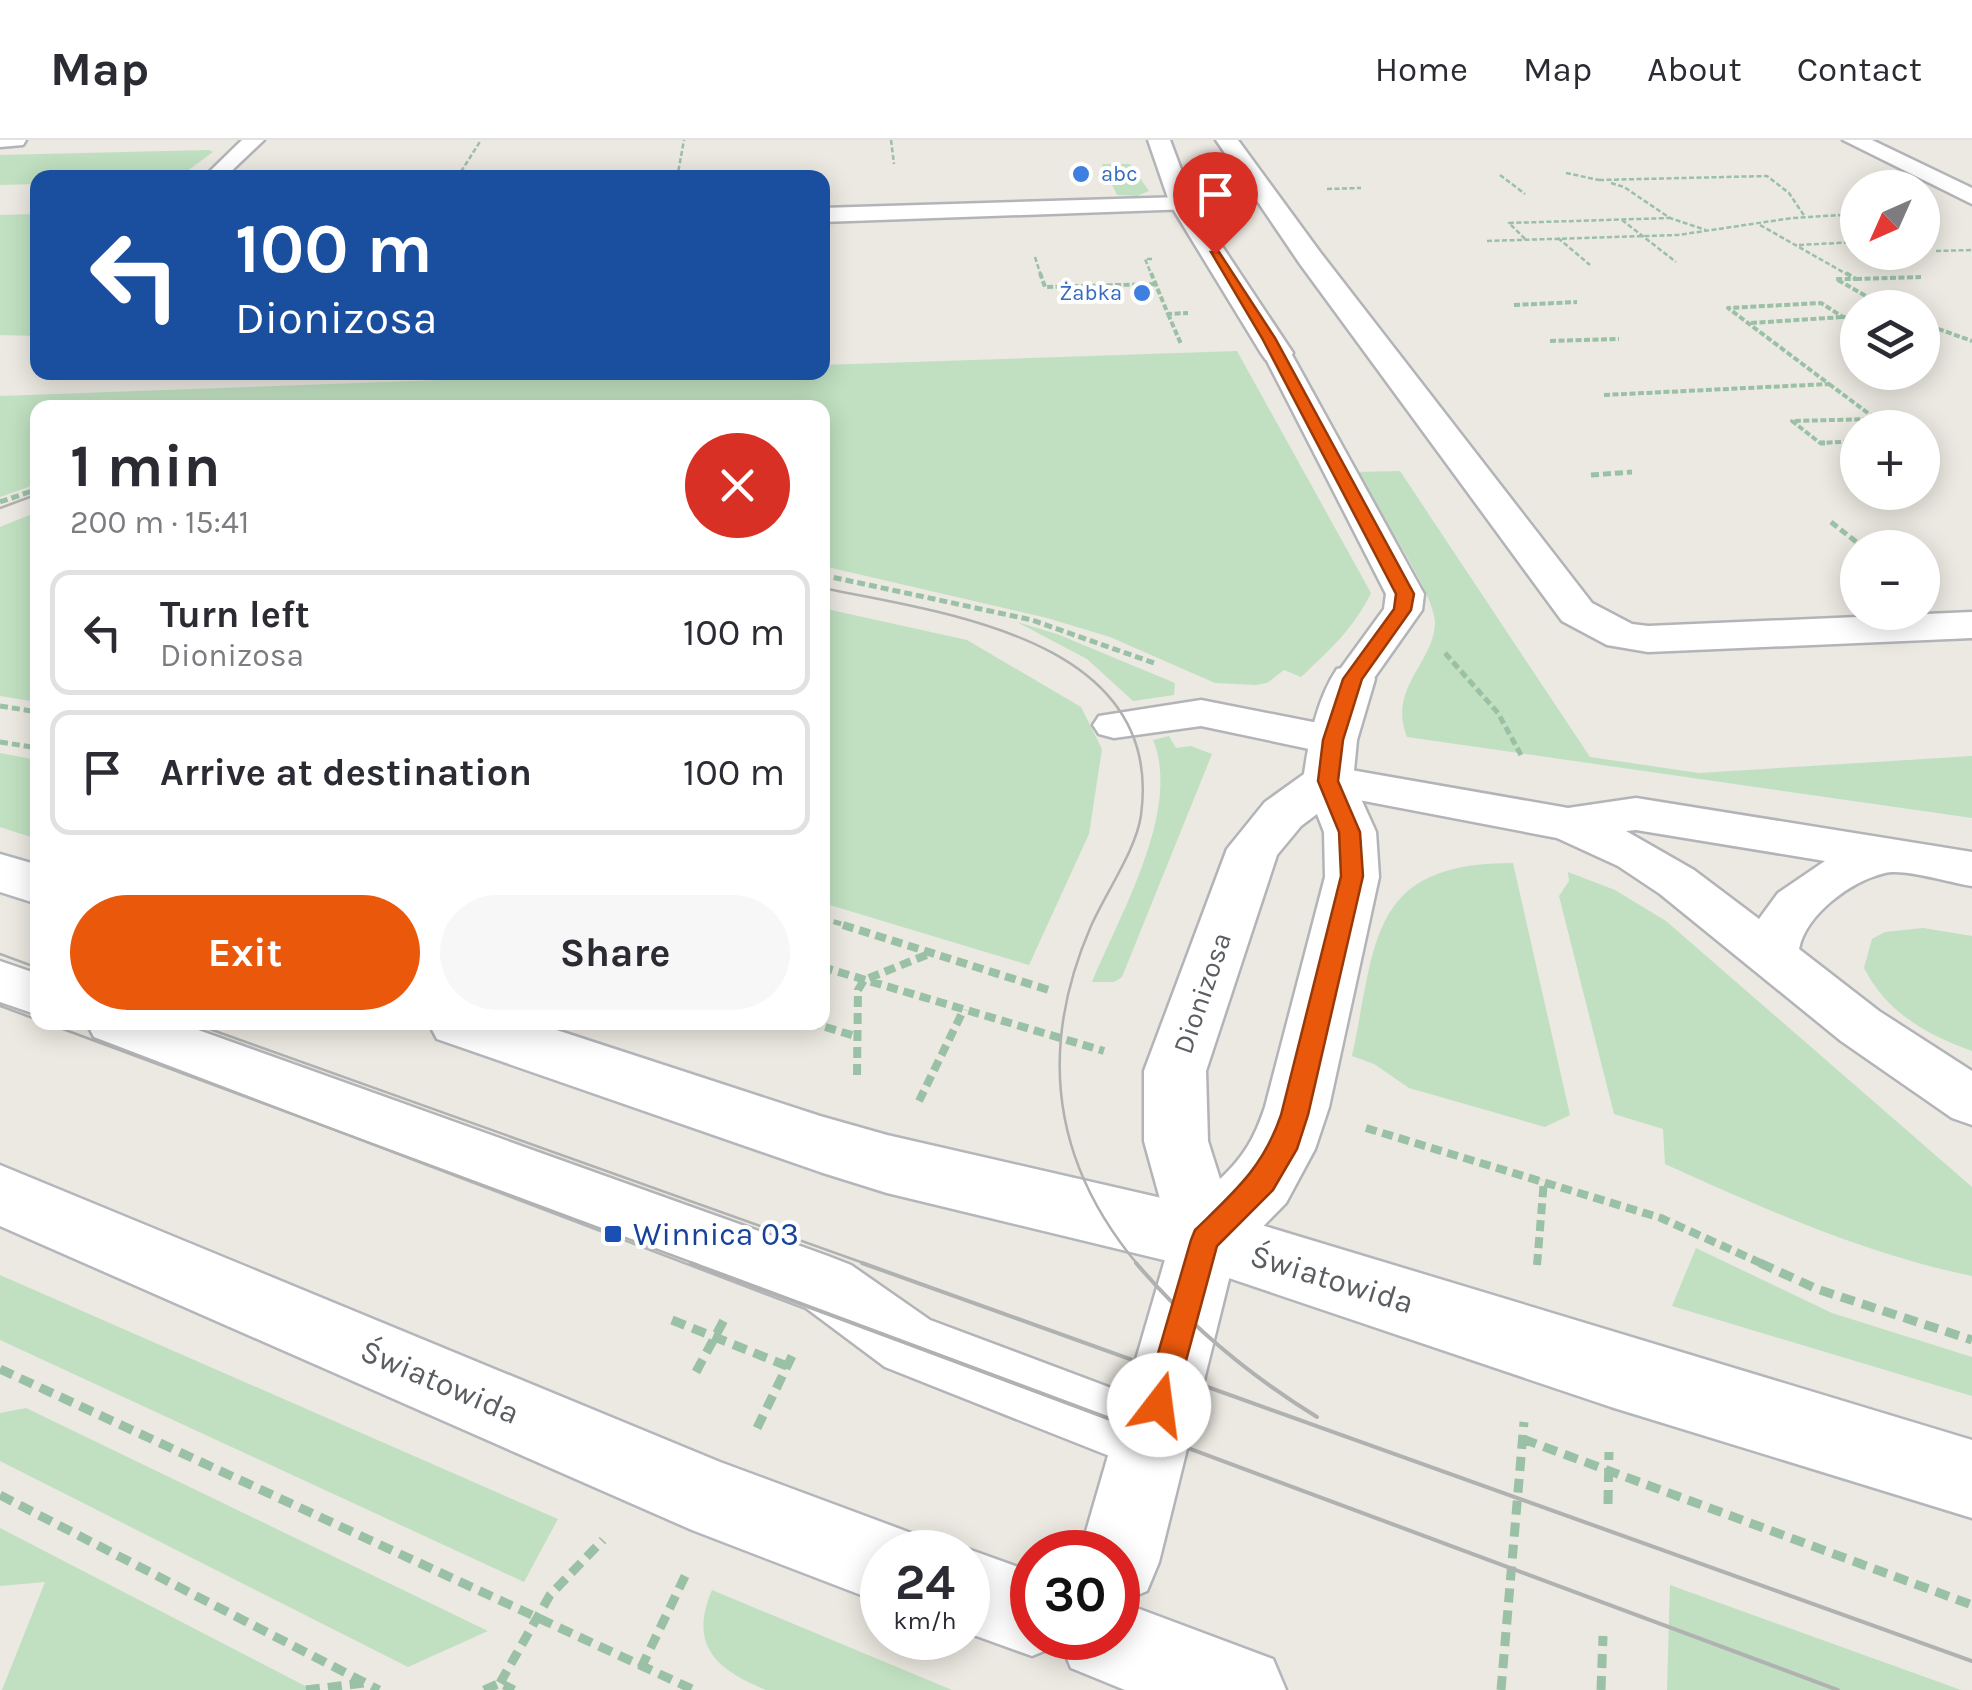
<!DOCTYPE html>
<meta charset="utf-8">
<style>
body{margin:0;font-family:Karla,sans-serif;background:#f7f7f7;color:#2b2b33;height:100vh;display:flex;flex-direction:column;font-size:38px;white-space:nowrap}
*{box-sizing:border-box;margin:0}
p{font-size:32px;color:#7c7c81}
.icon{flex:none;width:55px;height:55px;fill:none;stroke:currentColor;stroke-width:2;stroke-linecap:round;stroke-linejoin:round}
.map{position:relative;flex:1;overflow:hidden}
.drawer{position:absolute;left:30px;top:260px;width:800px;height:630px;display:flex;flex-direction:column;background:#fff;border-radius:20px;box-shadow:0 5px 25px #0003}
.drawer>*{flex:none}
.guide{position:absolute;left:30px;top:30px;width:800px;height:210px;border-radius:20px;box-shadow:0 5px 25px #0003;background:#1a4fa0;color:#fff;overflow:hidden}
.needle{width:65px;rotate:225deg}
.fabs{position:absolute;left:1840px;top:30px;display:grid;gap:20px}
.fabs a{display:grid;place-items:center;width:100px;height:100px;border-radius:50%;background:#fff;box-shadow:0 5px 25px #0003;font-size:50px}
.speed{position:absolute;left:860px;top:1390px;display:flex;gap:20px;font-size:50px;font-weight:700;text-align:center}
.speed>*{display:grid;place-content:center;width:130px;height:130px;border-radius:50%;background:#fff;box-shadow:0 5px 25px #0003;line-height:1}
.speed small{font-size:25px;font-weight:400}
.speed .limit{border:15px solid #d22;background:#fff;color:#111}
.pin{position:absolute;display:grid;place-items:center;width:85px;height:85px;color:#fff;margin:-102px -42px;border-radius:50% 50% 50% 0;rotate:-45deg;box-shadow:0 0 10px #0007}
.pin .icon{rotate:45deg}
.me{position:absolute;width:110px;margin:-55px;rotate:15deg;stroke-linejoin:round;filter:drop-shadow(0 0 8px #0008)}
.turn{display:flex;align-items:center;gap:35px;height:210px;padding:0 40px;font-size:45px}
.turn .icon{width:130px;height:130px;stroke-width:2.5}
.turn b{display:block;font-size:70px;line-height:85px}
.round{display:grid;place-items:center;flex:none;width:105px;height:105px;border-radius:52px;background:#f7f7f7}
.overview{display:flex;align-items:center;justify-content:space-between;height:170px;padding:0 40px}
h1{font-size:60px;font-weight:700;line-height:75px}
.action{display:flex;gap:20px;margin-top:auto;padding:20px 40px}
.action a{flex:1;height:115px;border-radius:60px;background:#ea580c;color:#fff;font-size:40px;font-weight:700;line-height:115px;text-align:center}
.action a+a{background:#f7f7f7;color:#2b2b33}
ul{padding:0;list-style:none}
li{display:flex;align-items:center;gap:30px;height:125px;margin:0 20px 15px;padding:0 20px;border:5px solid #e1e1e2;border-radius:20px}
li div{flex:1}
li b{display:block;font-size:38px}
li em{font-style:normal}
header{display:flex;align-items:center;gap:60px;box-sizing:border-box;height:140px;padding:0 50px;background:#fff;border-bottom:2px solid #e1e1e2}
header strong{font-size:48px}
nav{display:flex;gap:55px;margin-inline-start:auto;font-size:35px}
.map>svg:first-child{display:block}
.green{fill:#c0e0c1}
.lines{fill:none;stroke-linecap:round;stroke-linejoin:round}
.lane-casing{stroke:#b2b4b8;stroke-width:5}
.street-casing{stroke:#b2b4b8;stroke-width:5}
.secondary-casing{stroke:#b3b6ba;stroke-width:5}
.path-far4{stroke:#9ac0a6;stroke-width:2.5;stroke-dasharray:5 2.5;stroke-linecap:butt}
.path-far3{stroke:#9ac0a6;stroke-width:4;stroke-dasharray:6 2.5;stroke-linecap:butt}
.path-far2{stroke:#9ac0a6;stroke-width:5;stroke-dasharray:8 4;stroke-linecap:butt}
.path-far1{stroke:#9ac0a6;stroke-width:8;stroke-dasharray:11 6;stroke-linecap:butt}
.path{stroke:#9ac0a6;stroke-width:9;stroke-dasharray:14 8;stroke-linecap:butt}
.lane{fill:#fff;fill-rule:evenodd}
.street{fill:#fff;fill-rule:evenodd}
.secondary{fill:#fff;fill-rule:evenodd}
.tram-far1{stroke:#b0b1b1;stroke-width:2.5}
.tram{stroke:#b0b1b1;stroke-width:4}
.route{fill:#ea580c;stroke:#983908;stroke-width:2.5}
.shop-dot{fill:#3f7fe0;stroke:#fff;stroke-width:4}
.transit-dot{fill:#1a4fb4;stroke:#fff;stroke-width:4}
.labels{text-anchor:middle;dominant-baseline:central;stroke-width:8;stroke-linejoin:round;paint-order:stroke}
.far-shop-label{font-size:22px;fill:#366cbe;stroke:#fff;text-anchor:start}
.street-label{font-size:28px;fill:#5a5d61;stroke:#fff}
.near-transit-label{font-size:32px;fill:#164399;stroke:#fff;text-anchor:start}
.near-street-label{font-size:32px;fill:#5a5d61;stroke:#fff}
</style>
<header>
<strong>Map</strong>
<nav><a>Home</a><a>Map</a><a>About</a><a>Contact</a></nav>
</header>
<div class="map">
<svg width="1972" height="1550" viewBox="0 0 1972 1550">
<rect width="100%" height="100%" fill="#ebe9e1"/>
<path class="green" d="M 209,10 L 213,12 L 179,37 L 38,38 L 37,44 L 0,45 L 0,15 Z
M 1102,24 L 1130,24 L 1149,51 L 1137,56 L 1117,55 Z
M 37,74 L 37,196 L 0,195 L 0,75 Z
M 1237,211 L 1371,453 C 1354,488 1329,511 1301,537 L 1284,530 L 1267,543 L 1256,545 L 1215,543 L 1110,497 L 1047,478 L 823,426 L 822,268 L 38,268 L 37,344 L 0,357 L 0,256 L 630,233 L 822,232 L 823,225 Z
M 1400,331 L 1590,617 L 1699,633 L 1972,616 L 1972,678 L 1407,597 C 1387,548 1435,522 1435,482 C 1434,451 1373,363 1355,332 Z
M 37,372 L 37,562 L 0,556 L 0,387 Z
M 822,468 L 967,500 L 1081,567 L 1102,609 L 1089,694 L 1029,825 L 823,763 Z
M 1017,482 L 1057,494 L 1175,543 L 1174,555 L 1133,561 L 1087,519 Z
M 1169,596 L 1176,608 L 1191,606 L 1212,614 L 1122,837 L 1114,842 L 1092,842 C 1119,776 1182,670 1153,600 Z
M 0,613 L 37,620 L 37,699 L 0,687 Z
M 1513,723 L 1570,975 L 1545,987 L 1409,948 L 1374,924 L 1352,916 C 1377,801 1368,723 1513,723 Z
M 1568,732 L 1615,750 L 1666,781 L 1972,1047 L 1972,1136 C 1864,1114 1765,1069 1665,1024 L 1663,989 L 1614,974 L 1559,756 L 1569,741 Z
M 1923,788 L 1972,796 L 1972,911 C 1927,895 1886,872 1864,828 L 1872,799 L 1885,792 Z
M 1696,1108 L 1832,1173 L 1972,1217 L 1972,1256 L 1672,1166 Z
M 0,1135 L 558,1379 L 524,1442 L 0,1200 Z
M 26,1268 L 488,1491 L 408,1527 L 0,1321 L 0,1273 Z
M 0,1388 L 313,1550 L 2,1550 L 45,1442 L 0,1446 Z
M 1670,1445 L 1961,1550 L 1667,1550 Z
M 712,1450 L 952,1550 L 766,1550 C 717,1530 688,1506 712,1450 Z"/>
<g class="lines">
<defs>
<path id="lane" d="M 242,0 L 264,0 L 224,38 L 203,38 Z
M 1182,57 L 1190,59 L 1193,64 L 1190,69 L 822,82 L 822,68 Z
M 1277,205 L 1287,207 L 1291,213 L 1424,454 L 1422,470 L 1367,548 L 1353,551 L 1339,548 L 1333,539 L 1384,469 L 1386,454 L 1263,213 L 1267,207 Z
M 1201,560 L 1333,586 L 1348,590 L 1355,600 L 1348,610 L 1333,614 L 1201,586 L 1114,598 L 1099,594 L 1093,585 L 1099,576 Z
M 1328,626 L 1568,668 L 1636,658 L 1972,712 L 1972,746 C 1951,743 1904,728 1885,733 C 1851,741 1806,774 1799,809 L 1879,871 L 1972,931 L 1972,985 L 1952,978 L 1841,901 L 1660,754 L 1618,726 L 1557,698 L 1312,651 L 1306,641 L 1312,631 ZM 1636,690 L 1825,721 L 1778,753 L 1759,779 L 1694,730 L 1626,691 Z
M 0,821 L 38,834 L 38,875 L 0,862 Z
M 86,882 L 176,882 L 828,1116 L 851,1125 L 930,1180 L 1175,1272 L 1185,1297 L 1175,1322 L 1150,1332 L 885,1227 L 806,1168 L 94,897 Z"/>
<path id="street" d="M 0,0 L 26,0 L 23,5 L 0,7 Z
M 1148,0 L 1170,0 L 1194,64 L 1293,213 L 1288,220 L 1266,220 L 1261,213 L 1170,64 Z
M 1216,0 L 1238,0 L 1320,112 L 1592,463 L 1632,484 L 1648,486 L 1972,472 L 1972,498 L 1648,512 L 1607,505 L 1562,481 L 1300,124 Z
M 1843,0 L 1872,0 L 1972,48 L 1972,64 Z
M 1353,526 L 1369,529 L 1375,539 L 1357,600 L 1353,641 L 1376,692 L 1379,737 L 1329,967 L 1315,1009 L 1286,1063 L 1235,1115 L 1159,1422 L 1147,1451 L 1118,1463 L 1118,1412 L 1080,1412 L 1171,1099 L 1144,1001 L 1144,931 L 1227,709 L 1265,662 L 1304,634 C 1309,600 1317,559 1337,529 ZM 1317,674 L 1324,692 L 1325,737 L 1265,967 C 1255,997 1244,1017 1220,1039 L 1208,1001 L 1206,931 L 1277,715 L 1301,686 Z"/>
<path id="secondary" d="M 0,714 L 38,725 L 38,764 L 0,752 Z
M 428,882 L 532,882 L 820,976 L 887,995 L 1205,1068 L 1972,1300 L 1972,1378 L 1611,1267 L 1205,1130 L 887,1053 L 820,1032 L 437,899 Z
M 0,1025 L 720,1322 L 911,1393 L 919,1412 L 882,1412 L 882,1463 L 692,1390 L 0,1086 Z
M 968,1409 L 1032,1432 L 1032,1498 L 1118,1498 L 1118,1461 L 1273,1519 L 1286,1550 L 1125,1550 L 1071,1528 L 1061,1504 L 1032,1516 L 968,1493 L 968,1412 L 960,1412 Z"/>
</defs>
<use href="#lane" class="lane-casing"/>
<use href="#street" class="street-casing"/>
<use href="#secondary" class="secondary-casing"/>
<path class="path-far4" d="M 891,0 L 894,24
M 1566,33 L 1599,40
M 1500,35 L 1525,54
M 457,38 L 481,0
M 677,38 L 684,0
M 1599,40 L 1767,36 L 1789,53 L 1805,77
M 1611,43 L 1624,47 L 1670,78 L 1706,90
M 1327,49 L 1361,48
M 1622,80 L 1676,122
M 1760,85 L 1850,136
M 1558,98 L 1590,125
M 1525,99 L 1509,83 L 1670,78
M 1487,101 L 1678,95 L 1792,78 L 1858,74
M 1799,105 L 1858,102
M 1936,111 L 1972,110
M 1035,117 L 1041,136
M 1152,119 L 1145,119 L 1152,136"/>
<path class="path-far3" d="M 1040,133 L 1045,147 L 1156,144
M 1151,133 L 1168,174 L 1188,173
M 1846,133 L 1856,139 L 1836,139 L 1887,168
M 1856,139 L 1921,137
M 1514,165 L 1577,162
M 1168,174 L 1181,204
M 1751,183 L 1843,177
M 1922,183 L 1972,201
M 1550,201 L 1619,199
M 1829,244 L 1888,288
M 1604,255 L 1829,244 L 1728,168 L 1821,163 L 1843,177 L 1858,177
M 1858,301 L 1820,303 L 1792,281 L 1876,279"/>
<path class="path-far2" d="M 1820,303 L 1825,303
M 1591,335 L 1632,332
M 0,362 L 38,349
M 1831,382 L 1864,408
M 822,435 L 1032,480 L 1154,523
M 1445,513 L 1498,573 L 1521,615
M 0,566 L 38,572
M 0,602 L 38,608
M 822,778 L 851,787"/>
<path class="path-far1" d="M 843,785 L 1052,851
M 822,827 L 1104,911
M 809,882 L 858,897
M 857,935 L 858,850 L 864,840 L 929,814
M 919,961 L 964,869
M 1366,988 L 1661,1078 L 1765,1125
M 1537,1125 L 1544,1040"/>
<path class="path" d="M 1760,1123 L 1817,1149 L 1972,1200
M 672,1180 L 787,1226
M 0,1229 L 694,1550
M 696,1232 L 724,1180
M 757,1288 L 793,1214
M 1523,1299 L 1972,1465
M 0,1355 L 379,1550
M 1608,1364 L 1609,1312
M 641,1528 L 686,1434
M 500,1543 L 550,1455 L 603,1400
M 306,1550 L 364,1543
M 484,1550 L 500,1543 L 514,1550
M 1501,1550 L 1524,1282
M 1601,1550 L 1603,1496"/>
<use href="#lane" class="lane"/>
<use href="#street" class="street"/>
<use href="#secondary" class="secondary"/>
<path class="tram-far1" d="M 0,368 L 38,354
M 822,448 C 947,473 1165,500 1141,675 C 1137,708 1105,754 1091,786 C 1038,908 1051,1021 1138,1125
M 0,814 L 38,828
M 0,866 L 38,880
M 44,882 L 698,1125
M 190,882 L 869,1125"/>
<path class="tram" d="M 691,1123 L 1838,1550
M 862,1123 L 1972,1521
M 1136,1123 C 1189,1185 1247,1234 1317,1277"/>
</g>
<path class="route" d="M 1211,112 L 1219,112 L 1275,198 L 1414,454 L 1411,470 L 1362,539 L 1343,600 L 1338,641 L 1360,692 L 1363,736 L 1308,975 L 1297,1009 L 1273,1050 L 1217,1106 L 1174,1265 L 1170,1276 L 1159,1281 L 1148,1276 L 1143,1265 L 1191,1100 L 1195,1090 C 1234,1052 1263,1028 1281,975 L 1341,736 L 1339,692 L 1318,641 L 1323,600 L 1343,539 L 1394,469 L 1396,454 L 1262,198 Z"/>
<g class="shop-dot">
<circle cx="1081" cy="34" r="10"/>
<circle cx="1142" cy="153" r="10"/>
</g>
<rect class="transit-dot" x="603" y="1084" width="20" height="20" rx="5"/>
<g class="labels">
<g class="far-shop-label">
<text x="1101" y="34">abc</text>
<text x="1122" y="153" text-anchor="end">Żabka</text>
</g>
<g class="street-label">
<text transform="translate(1202 853) rotate(-71)">Dionizosa</text>
</g>
<g class="near-transit-label">
<text x="633" y="1094">Winnica 03</text>
</g>
<g class="near-street-label">
<text transform="translate(1332 1139) rotate(17)">Światowida</text>
<text transform="translate(440 1242) rotate(23)">Światowida</text>
</g>
</g>
</svg>
<div class="fabs">
<a><svg class="needle" viewBox="-14 -14 28 28"><path d="M0-13l5 13h-10z" fill="#e53935"/><path d="M0 13l5-13h-10z" fill="#7c7c81"/></svg></a>
<a><svg class="icon" aria-label="layers" viewBox="0 0 24 24"><path d="M12 4l9 5-9 5-9-5zM3 14l9 5 9-5"/></svg></a>
<a>+</a>
<a>−</a>
</div>
<div class="speed"><div>24<small>km/h</small></div><div class="limit">30</div></div>
<div class="pin" style="left:1215px;top:114px;background:#d93025"><svg class="icon" aria-label="arrive" viewBox="0 0 24 24"><path d="M6 21V4h12l-3 4 3 4H6"/></svg></div>
<svg class="me" style="left:1159px;top:1265px" viewBox="-20 -20 40 40"><circle r="19" fill="#fff"/><path d="M0-13L10 11 0 6-10 11z" fill="#ea580c"/></svg>
<div class="guide">
<div class="turn"><svg class="icon" aria-label="left" viewBox="0 0 24 24"><path d="M17 20v-9H6M10 6l-5 5 5 5"/></svg><div><b>100 m</b>Dionizosa</div></div>
</div>
<section class="drawer">
<div class="overview"><div><h1>1 min</h1><p>200 m · 15:41</p></div><a class="round" style="background:#d93025;color:#fff"><svg class="icon" aria-label="close" viewBox="0 0 24 24"><path d="M6 6l12 12M18 6L6 18"/></svg></a></div>
<ul>
<li><svg class="icon" aria-label="left" viewBox="0 0 24 24"><path d="M17 20v-9H6M10 6l-5 5 5 5"/></svg><div><b>Turn left</b><p>Dionizosa</p></div><em>100 m</em></li>
<li><svg class="icon" aria-label="arrive" viewBox="0 0 24 24"><path d="M6 21V4h12l-3 4 3 4H6"/></svg><div><b>Arrive at destination</b></div><em>100 m</em></li>
</ul>
<div class="action"><a>Exit</a><a>Share</a></div>
</section>
</div>
